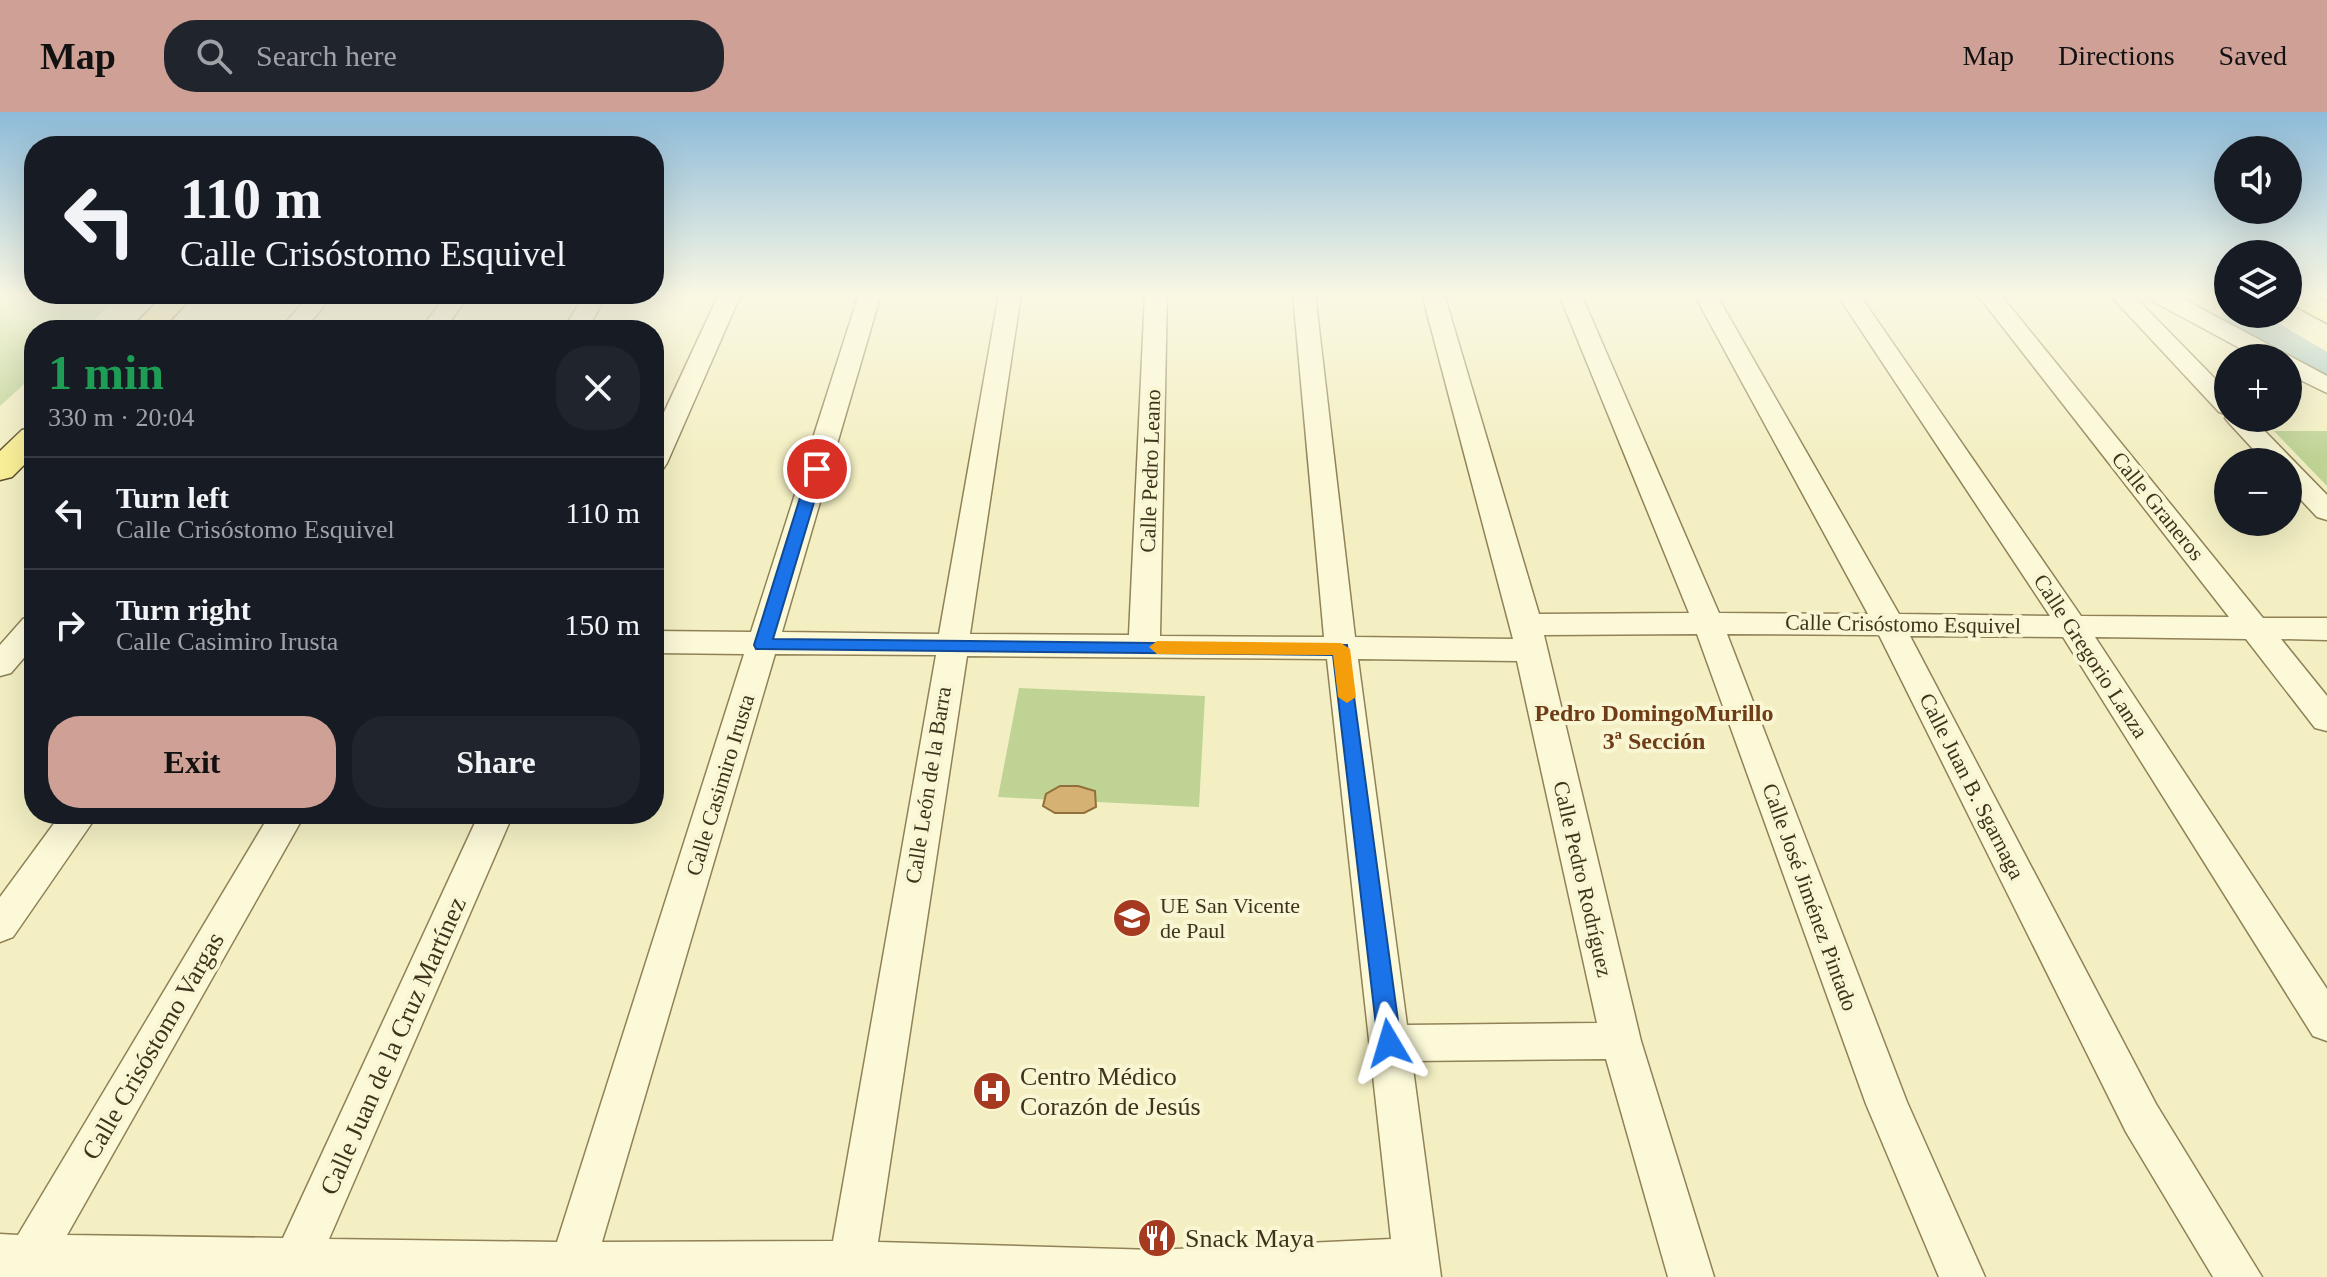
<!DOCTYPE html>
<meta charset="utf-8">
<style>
body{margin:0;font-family:Georgia,serif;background:#20242c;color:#f1f3f6;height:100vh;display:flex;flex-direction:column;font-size:30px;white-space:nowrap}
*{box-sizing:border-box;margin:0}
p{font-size:26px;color:#9ea1a6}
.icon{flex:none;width:44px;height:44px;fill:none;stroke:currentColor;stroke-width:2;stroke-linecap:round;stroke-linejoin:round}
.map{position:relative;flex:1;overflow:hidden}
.panel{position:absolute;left:24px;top:208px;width:640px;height:504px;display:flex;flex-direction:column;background:#171b24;border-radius:32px;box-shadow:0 8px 32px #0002}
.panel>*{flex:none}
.banner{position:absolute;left:24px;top:24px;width:640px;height:168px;border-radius:32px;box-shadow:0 8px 32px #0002;background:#171b24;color:#f1f3f6;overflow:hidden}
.tools{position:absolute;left:2214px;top:24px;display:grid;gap:16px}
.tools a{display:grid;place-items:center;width:88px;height:88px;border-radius:50%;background:#171b24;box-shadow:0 8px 32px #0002;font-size:40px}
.pin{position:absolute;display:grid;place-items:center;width:68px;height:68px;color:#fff;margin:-34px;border:4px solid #fff;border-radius:50%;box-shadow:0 2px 8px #0007}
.me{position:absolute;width:88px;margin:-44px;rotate:353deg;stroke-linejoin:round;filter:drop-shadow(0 0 6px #0008)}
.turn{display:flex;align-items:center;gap:28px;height:168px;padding:0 24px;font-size:36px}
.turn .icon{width:104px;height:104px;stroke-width:2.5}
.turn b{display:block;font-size:56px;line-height:68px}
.round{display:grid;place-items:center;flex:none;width:84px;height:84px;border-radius:32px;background:#20242c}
.head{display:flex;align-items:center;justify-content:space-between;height:136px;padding:0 24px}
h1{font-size:48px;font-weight:800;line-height:60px;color:#1e9e55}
.action{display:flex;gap:16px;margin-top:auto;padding:16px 24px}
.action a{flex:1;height:92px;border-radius:32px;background:#cfa096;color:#111;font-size:32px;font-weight:800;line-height:92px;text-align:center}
.action a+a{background:#20242c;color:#f1f3f6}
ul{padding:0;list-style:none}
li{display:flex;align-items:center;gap:24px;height:112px;padding:0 24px;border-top:2px solid #363941}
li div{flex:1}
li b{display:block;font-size:30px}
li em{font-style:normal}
header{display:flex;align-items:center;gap:48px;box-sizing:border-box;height:112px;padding:0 40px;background:#cfa096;color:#111}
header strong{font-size:38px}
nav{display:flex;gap:44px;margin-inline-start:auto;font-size:28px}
.search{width:560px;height:72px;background:#20242c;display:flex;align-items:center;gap:20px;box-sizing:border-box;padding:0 28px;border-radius:32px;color:#9ea1a6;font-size:30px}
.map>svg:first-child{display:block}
.green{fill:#bfd395}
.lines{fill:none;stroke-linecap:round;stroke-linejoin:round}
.river{fill:#a5c6c3;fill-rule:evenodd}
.building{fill:#d6b174;stroke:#926f3a;stroke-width:2}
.minor-casing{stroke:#908157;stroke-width:3}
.major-casing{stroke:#5d4d2c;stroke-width:3}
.minor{fill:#fcf9d8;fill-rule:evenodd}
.major{fill:#faf097;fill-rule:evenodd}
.route{fill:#1a73e8;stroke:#114b97;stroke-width:2}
.slow{fill:#f59e0b}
.labels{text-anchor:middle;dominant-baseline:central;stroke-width:8;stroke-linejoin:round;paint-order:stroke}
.street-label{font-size:22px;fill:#3e341d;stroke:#f9f6d4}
.poi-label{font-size:22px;fill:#3e341d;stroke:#f9f6d4;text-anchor:start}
.neighbourhood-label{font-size:24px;font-weight:bold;fill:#703c17;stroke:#f9f6d4}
.near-street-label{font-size:26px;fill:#3e341d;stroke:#f9f6d4}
.near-poi-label{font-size:26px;fill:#3e341d;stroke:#f9f6d4;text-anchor:start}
</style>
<header>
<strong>Map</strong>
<div class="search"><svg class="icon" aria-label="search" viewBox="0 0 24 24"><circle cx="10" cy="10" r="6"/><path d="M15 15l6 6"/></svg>Search here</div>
<nav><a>Map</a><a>Directions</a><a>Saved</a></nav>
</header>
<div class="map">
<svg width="2327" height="1165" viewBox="0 0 2327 1165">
<rect width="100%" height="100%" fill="#f3efc3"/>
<path class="green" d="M 0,182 L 122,182 L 83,218 L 34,218 L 34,263 L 0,294 Z
M 2274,319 L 2327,319 L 2327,374 Z
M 1019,576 L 1205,584 L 1199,695 L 998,685 Z"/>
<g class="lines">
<path class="river" d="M 2228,194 L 2228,202 L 2263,202 L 2327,240 L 2327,267 L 2314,264 L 2226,209 L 2221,202 Z"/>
</g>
<path class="building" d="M 1060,674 L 1078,674 L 1095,679 L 1096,695 L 1084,701 L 1055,701 L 1043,694 L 1046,682 Z"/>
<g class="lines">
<defs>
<path id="minor" d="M 311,182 L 334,182 L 304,218 L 279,218 Z
M 447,182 L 470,182 L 444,218 L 420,218 Z
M 585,182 L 607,182 L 587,218 L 563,218 Z
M 719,182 L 741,182 L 667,351 L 663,357 L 654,359 L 654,322 Z
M 859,182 L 881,182 L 782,520 L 939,522 L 999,182 L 1021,182 L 970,522 L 1129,523 L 1145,182 L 1167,182 L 1160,524 L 1324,525 L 1293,182 L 1315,182 L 1355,525 L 1513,527 L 1422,182 L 1444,182 L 1539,502 L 1689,501 L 1559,182 L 1581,182 L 1719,501 L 1868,502 L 1694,182 L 1716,182 L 1899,502 L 2050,504 L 1837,182 L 1859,182 L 2081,504 L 2229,505 L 1977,182 L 2000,182 L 2263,506 L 2327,506 L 2327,528 L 2281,527 L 2327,584 L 2327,619 L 2315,616 L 2246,527 L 2095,525 L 2327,877 L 2327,929 L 2313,924 L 2063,525 L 1910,524 L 2156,992 L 2262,1165 L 2213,1165 L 2126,1020 L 1879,523 L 1727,522 L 1907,990 L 1985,1165 L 1939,1165 L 1866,992 L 1697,522 L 1544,523 L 1641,929 L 1714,1165 L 1668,1165 L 1606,947 L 1412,949 L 1441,1165 L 0,1165 L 0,1122 L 18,1123 L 270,702 L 305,702 L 67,1123 L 283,1126 L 479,702 L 513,702 L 329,1127 L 557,1130 L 744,542 L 654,541 L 654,519 L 751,520 ZM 775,542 L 936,543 L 833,1129 L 602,1130 ZM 967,544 L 1327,547 L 1391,1127 L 1155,1138 L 878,1130 ZM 1358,547 L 1517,549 L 1597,911 L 1407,913 Z
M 2109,182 L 2132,182 L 2228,280 L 2228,306 L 2252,306 L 2327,383 L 2327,408 L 2317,405 L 2288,374 L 2288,350 L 2265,350 L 2229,311 L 2225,306 L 2228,303 L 2219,300 Z
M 2146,182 L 2174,182 L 2327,264 L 2327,281 L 2288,262 L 2288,246 L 2258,246 L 2149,187 Z
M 34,503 L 34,534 L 11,561 L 0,564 L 0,533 L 23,507 Z
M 61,702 L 98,702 L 13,825 L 0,830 L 0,785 Z"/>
<path id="major" d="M 165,182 L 195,182 L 161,218 L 129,218 Z
M 2288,182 L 2314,182 L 2327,190 L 2327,211 L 2288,190 Z
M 34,315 L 34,343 L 12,365 L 0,368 L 0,339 L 22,318 Z"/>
</defs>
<use href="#minor" class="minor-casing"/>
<use href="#major" class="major-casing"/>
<use href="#minor" class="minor"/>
<use href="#major" class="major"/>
</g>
<linearGradient id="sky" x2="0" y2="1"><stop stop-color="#8dbbd9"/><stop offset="0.53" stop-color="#faf8e4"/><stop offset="1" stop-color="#faf8e4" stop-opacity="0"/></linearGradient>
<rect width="2327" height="345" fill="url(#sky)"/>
<path class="route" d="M 817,353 L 824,357 L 773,527 L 1347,533 L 1401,931 L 1397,938 L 1389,941 L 1381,938 L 1378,931 L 1333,543 L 756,537 L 754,533 L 809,357 Z"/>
<path class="slow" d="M 1157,529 L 1341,531 L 1350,537 L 1356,585 L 1347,591 L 1338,585 L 1333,543 L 1157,542 L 1149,535 Z"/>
<defs>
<symbol id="school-disc" viewBox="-11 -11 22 22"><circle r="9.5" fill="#a63a20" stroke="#f9f6d4"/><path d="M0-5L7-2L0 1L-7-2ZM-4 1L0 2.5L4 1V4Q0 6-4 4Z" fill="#fff"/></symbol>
<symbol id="hospital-disc" viewBox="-11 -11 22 22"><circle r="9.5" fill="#a63a20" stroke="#f9f6d4"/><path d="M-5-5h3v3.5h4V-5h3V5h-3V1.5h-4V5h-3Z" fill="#fff"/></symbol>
<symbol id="restaurant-disc" viewBox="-11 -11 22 22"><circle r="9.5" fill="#a63a20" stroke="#f9f6d4"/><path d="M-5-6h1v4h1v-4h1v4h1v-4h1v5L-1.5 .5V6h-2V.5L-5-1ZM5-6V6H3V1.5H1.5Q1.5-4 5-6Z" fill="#fff"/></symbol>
</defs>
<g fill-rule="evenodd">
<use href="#school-disc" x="1110" y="784" width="44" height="44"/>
<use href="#hospital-disc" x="970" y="957" width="44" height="44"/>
<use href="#restaurant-disc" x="1135" y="1104" width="44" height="44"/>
</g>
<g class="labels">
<g class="street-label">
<text transform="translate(1150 359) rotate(-88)">Calle Pedro Leano</text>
<text transform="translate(2158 394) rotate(51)">Calle Graneros</text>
<text transform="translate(1903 512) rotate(1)">Calle Crisóstomo Esquivel</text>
<text transform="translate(2091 544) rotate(57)">Calle Gregorio Lanza</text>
<text transform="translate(720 673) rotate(-73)">Calle Casimiro Irusta</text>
<text transform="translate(928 673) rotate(-81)">Calle León de la Barra</text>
<text transform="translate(1972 674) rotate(63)">Calle Juan B. Sgarnaga</text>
<text transform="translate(1583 767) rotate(77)">Calle Pedro Rodríguez</text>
<text transform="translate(1810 785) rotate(70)">Calle José Jiménez Pintado</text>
</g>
<g class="poi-label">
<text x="1160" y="793">UE San Vicente<tspan x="1160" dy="25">de Paul</tspan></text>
</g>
<g class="neighbourhood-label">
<text x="1654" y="601">Pedro DomingoMurillo<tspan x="1654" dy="28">3ª Sección</tspan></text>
</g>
<g class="near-street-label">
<text transform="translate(153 934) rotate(-60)">Calle Crisóstomo Vargas</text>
<text transform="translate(393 934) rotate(-66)">Calle Juan de la Cruz Martínez</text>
</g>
<g class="near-poi-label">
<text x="1020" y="964">Centro Médico<tspan x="1020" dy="30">Corazón de Jesús</tspan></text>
<text x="1185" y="1126">Snack Maya</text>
</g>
</g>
</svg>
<div class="tools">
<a><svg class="icon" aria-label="sound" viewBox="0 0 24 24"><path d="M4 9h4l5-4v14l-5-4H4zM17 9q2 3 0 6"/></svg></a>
<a><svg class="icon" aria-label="layers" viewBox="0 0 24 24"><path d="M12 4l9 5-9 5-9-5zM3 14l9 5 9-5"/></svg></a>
<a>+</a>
<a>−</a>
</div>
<div class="pin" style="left:817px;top:357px;background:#d93025"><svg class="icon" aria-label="arrive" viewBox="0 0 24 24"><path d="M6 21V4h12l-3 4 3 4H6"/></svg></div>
<svg class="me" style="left:1389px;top:931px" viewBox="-20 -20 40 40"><path d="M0-17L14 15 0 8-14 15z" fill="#1a73e8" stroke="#fff" stroke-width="4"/></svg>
<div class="banner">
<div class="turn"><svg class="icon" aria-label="left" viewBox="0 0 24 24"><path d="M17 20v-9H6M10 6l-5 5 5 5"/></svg><div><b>110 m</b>Calle Crisóstomo Esquivel</div></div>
</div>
<section class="panel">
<div class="head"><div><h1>1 min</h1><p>330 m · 20:04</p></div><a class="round"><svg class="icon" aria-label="close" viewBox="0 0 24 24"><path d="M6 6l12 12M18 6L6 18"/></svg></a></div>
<ul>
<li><svg class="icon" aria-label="left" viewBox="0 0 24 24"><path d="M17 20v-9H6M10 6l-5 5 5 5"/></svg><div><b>Turn left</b><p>Calle Crisóstomo Esquivel</p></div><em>110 m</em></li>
<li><svg class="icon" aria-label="right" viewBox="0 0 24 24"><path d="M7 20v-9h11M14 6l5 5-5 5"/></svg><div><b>Turn right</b><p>Calle Casimiro Irusta</p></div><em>150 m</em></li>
</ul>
<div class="action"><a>Exit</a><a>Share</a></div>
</section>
</div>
